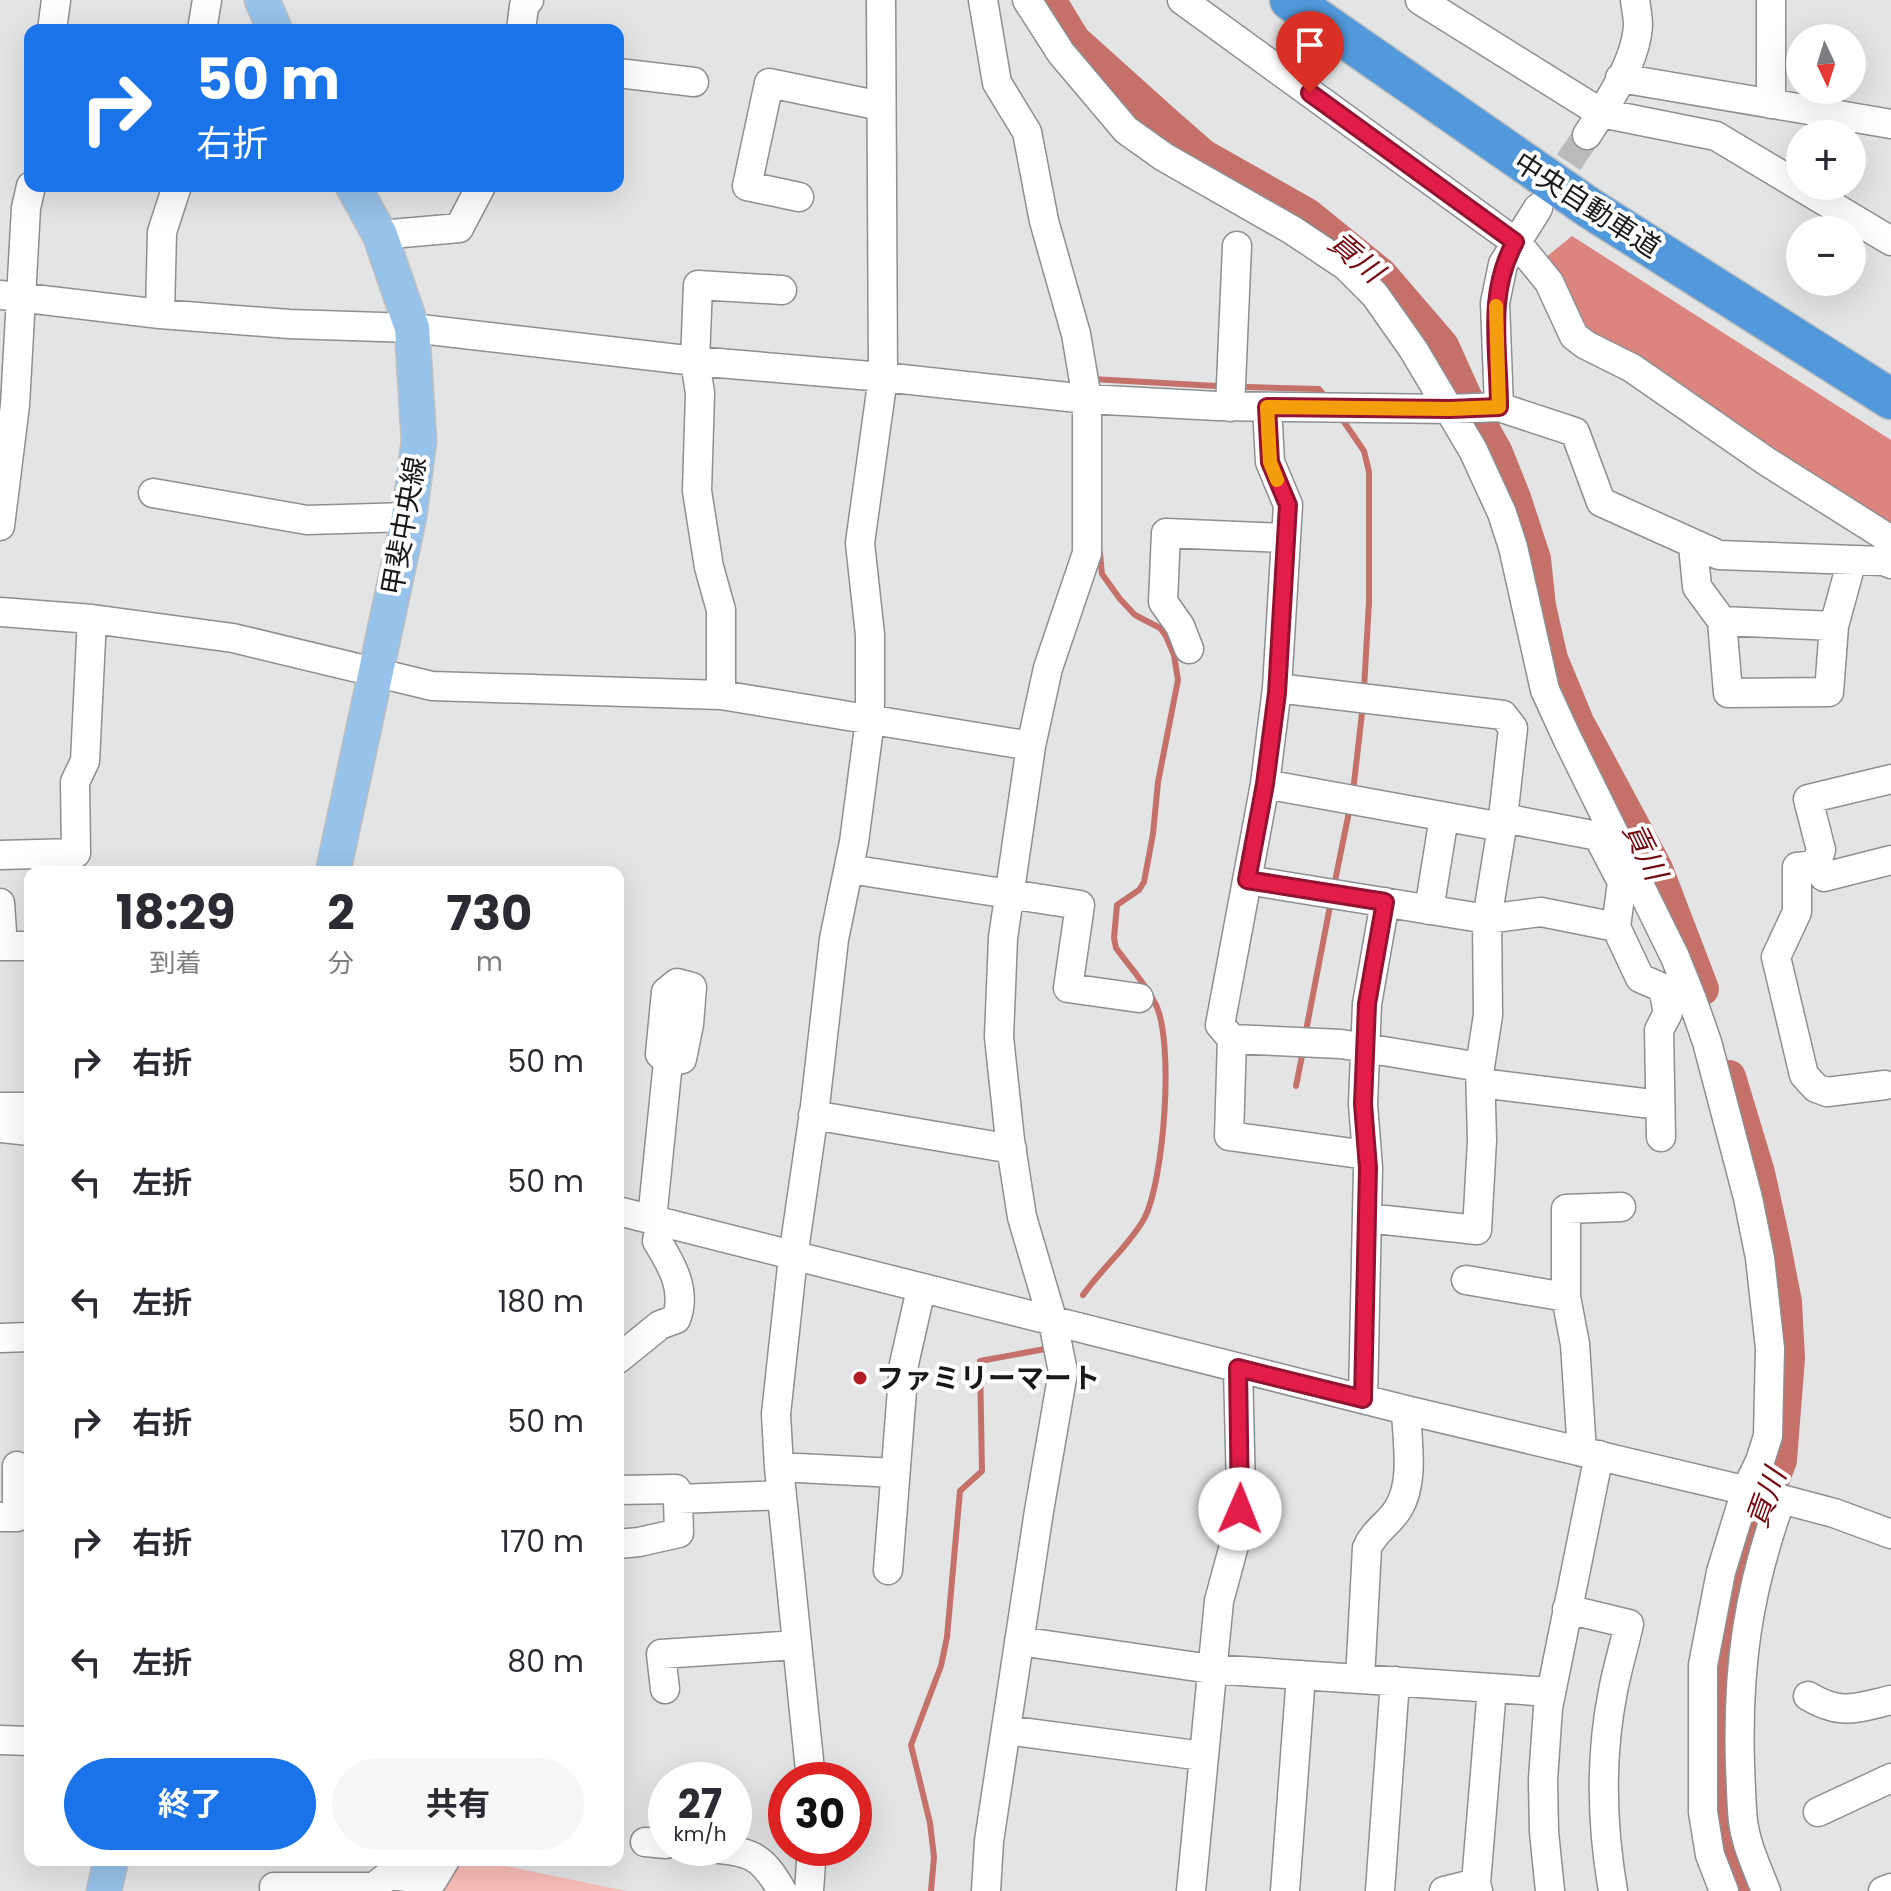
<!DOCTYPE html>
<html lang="ja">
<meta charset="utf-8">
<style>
body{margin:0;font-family:Poppins,"Noto Sans JP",sans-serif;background:#f7f7f7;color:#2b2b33;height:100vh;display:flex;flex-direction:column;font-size:30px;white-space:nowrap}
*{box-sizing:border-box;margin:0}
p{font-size:26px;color:#7c7c81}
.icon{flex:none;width:44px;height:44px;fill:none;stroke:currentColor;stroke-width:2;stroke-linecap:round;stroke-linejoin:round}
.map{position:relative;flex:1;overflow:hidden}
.sheet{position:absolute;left:24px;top:866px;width:600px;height:1000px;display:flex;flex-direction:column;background:#fff;border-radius:16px;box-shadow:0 8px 32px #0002}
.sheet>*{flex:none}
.banner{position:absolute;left:24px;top:24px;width:600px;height:168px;border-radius:16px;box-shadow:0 8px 32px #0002;background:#1a73e8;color:#fff;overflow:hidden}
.needle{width:52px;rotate:176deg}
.controls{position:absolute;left:1786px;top:24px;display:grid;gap:16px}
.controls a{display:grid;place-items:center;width:80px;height:80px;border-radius:50%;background:#fff;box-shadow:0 8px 32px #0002;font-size:40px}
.speed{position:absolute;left:648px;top:1762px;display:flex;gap:16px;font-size:40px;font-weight:700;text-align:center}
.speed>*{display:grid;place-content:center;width:104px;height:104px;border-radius:50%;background:#fff;box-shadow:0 8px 32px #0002;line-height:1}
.speed small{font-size:20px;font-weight:400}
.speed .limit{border:12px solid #d22;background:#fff;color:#111}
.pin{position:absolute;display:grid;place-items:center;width:68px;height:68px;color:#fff;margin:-82px -34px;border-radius:50% 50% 50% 0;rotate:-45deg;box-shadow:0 0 8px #0007}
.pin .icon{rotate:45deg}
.me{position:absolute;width:88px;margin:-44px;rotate:1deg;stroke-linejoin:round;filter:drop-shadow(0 0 6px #0008)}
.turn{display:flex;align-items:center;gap:28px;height:168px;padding:0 40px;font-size:36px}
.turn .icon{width:104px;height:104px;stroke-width:2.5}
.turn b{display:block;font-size:56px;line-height:68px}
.eta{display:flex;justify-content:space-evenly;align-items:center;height:136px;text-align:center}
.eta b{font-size:48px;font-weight:700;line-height:56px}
.primary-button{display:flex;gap:16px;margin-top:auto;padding:16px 40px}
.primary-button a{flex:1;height:92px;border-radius:48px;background:#1a73e8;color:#fff;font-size:32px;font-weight:700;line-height:92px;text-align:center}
.primary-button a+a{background:#f7f7f7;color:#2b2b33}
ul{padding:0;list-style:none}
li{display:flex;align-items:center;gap:24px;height:120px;padding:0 40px}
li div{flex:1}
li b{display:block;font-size:30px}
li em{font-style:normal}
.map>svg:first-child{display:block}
.green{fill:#fabeb8}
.forest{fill:#dc857e}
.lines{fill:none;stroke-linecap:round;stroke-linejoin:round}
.stream{stroke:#c5716a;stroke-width:6}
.river{stroke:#c5716a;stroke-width:34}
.minor-tunnel{stroke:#babbbd;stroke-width:28;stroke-dasharray:28 14;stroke-linecap:butt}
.minor-casing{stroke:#8d8f91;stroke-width:31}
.major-casing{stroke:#bfbfbf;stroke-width:37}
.highway-casing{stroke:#bfbfbf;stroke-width:43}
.minor{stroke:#fff;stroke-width:28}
.major{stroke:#97c2e9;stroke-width:34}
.highway{stroke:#5299db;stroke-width:40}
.route-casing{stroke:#92132f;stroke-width:20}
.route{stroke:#e11d48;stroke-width:14}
.slow{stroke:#f59e0b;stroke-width:14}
.poi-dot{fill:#b01e24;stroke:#fff;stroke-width:3}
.labels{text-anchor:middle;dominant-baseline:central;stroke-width:8;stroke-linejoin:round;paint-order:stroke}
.street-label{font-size:28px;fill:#19191a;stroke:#fff}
.poi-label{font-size:28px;font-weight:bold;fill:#19191a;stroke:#fff;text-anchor:start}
.water-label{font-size:30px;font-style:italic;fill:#740810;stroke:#fff}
</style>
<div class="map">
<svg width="1891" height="1891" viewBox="0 0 1891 1891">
<rect width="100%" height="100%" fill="#e2e4e6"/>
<path class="green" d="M 455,1860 L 476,1860 L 626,1891 L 395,1891 L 397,1885 Z"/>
<path class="forest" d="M 1572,236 L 1891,440 L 1891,532 L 1581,329 L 1545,258 Z"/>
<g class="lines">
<path class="stream" d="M 1092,379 L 1216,386
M 1247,387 L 1319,389 L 1326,398
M 1340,416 L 1364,451 L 1369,472 L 1369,602 L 1364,689
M 1353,792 L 1363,704
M 1334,886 L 1350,807
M 1305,1036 L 1331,901
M 1296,1086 L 1303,1051
M 1083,1295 C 1101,1269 1128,1247 1144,1219 C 1164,1182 1175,1040 1155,1003 C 1145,983 1129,966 1116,948 L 1114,938 L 1117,905 L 1139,890 L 1144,882 L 1153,834 L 1158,782 L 1178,680 L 1174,655 L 1166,636 L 1160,628 L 1135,615 L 1120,599 L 1102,574 L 1100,553
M 931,1891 L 934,1857 L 930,1823 L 911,1745 L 941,1666 L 947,1637 L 960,1491 L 982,1471 L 980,1361 L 1045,1349 L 1048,1346"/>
<path class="river" d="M 1049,0 L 1074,41 L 1164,122 L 1203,156 L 1307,215 L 1381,275 L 1442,346 L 1465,397 L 1496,453 L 1514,498 L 1534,559 L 1539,606 L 1551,659 L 1577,722 L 1656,869 L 1702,989
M 1729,1077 L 1758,1173 L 1773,1241 L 1785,1302 L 1788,1358 L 1780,1460 L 1728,1598 L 1720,1668 L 1719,1730 L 1722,1809 L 1734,1855 L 1749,1891"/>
<path class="minor-tunnel" d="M 1545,197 L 1587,135"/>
<defs>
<path id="minor" d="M 983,0 L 997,83 L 1027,132 L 1044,221 L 1076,334 L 1087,399 L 1087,553 L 1048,668 L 1031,746 L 1003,938 L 999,1037 L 1010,1140 L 1022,1217 L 1053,1322 L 1063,1372 L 1039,1511 L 989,1841 L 986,1891
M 1027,0 L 1061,53 L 1126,130 L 1164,157 L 1292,230 L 1346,266 L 1375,295 L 1413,349 L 1473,450 L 1502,513 L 1513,547 L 1545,690 L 1567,738 L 1675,957 L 1693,1002 L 1707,1042 L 1748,1198 L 1760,1258 L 1770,1348 L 1768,1436 L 1760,1461 L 1746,1490 L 1721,1572 L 1703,1665 L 1703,1812 L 1710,1855 L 1724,1891
M 1182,0 L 1518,244 L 1549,282 L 1574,336 L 1586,345 L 1632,368 L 1766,461 L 1891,540
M 1420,0 L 1601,113 L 1716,136 L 1891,241
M 1771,0 L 1771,104
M 52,30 L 56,0
M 202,30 L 207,0
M 521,30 L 524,6 L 529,0
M 618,73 L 694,82
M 1620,78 L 1891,124
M 1587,135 C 1607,104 1636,63 1638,25 C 1638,17 1636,8 1635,0
M 799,197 L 747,186 L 769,83 L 881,106
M 380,235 L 459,228 L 481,186
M 0,295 L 160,314 L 289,324 L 412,328 L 695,361 L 883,377 L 1087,399 L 1217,406 L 1450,409 L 1499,407 L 1575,432 L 1601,502 L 1719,555 L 1883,561 L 1891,564
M 160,314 L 162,232 L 177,186
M 1230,407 L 1237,246
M 1267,407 L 1270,462 L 1288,505 L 1277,688 L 1265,784 L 1220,1025 L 1232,1039 L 1341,1044 L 1480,1067
M 1499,407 L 1495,303 L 1503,264 L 1538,208
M 153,493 L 307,520 L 409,517
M 0,526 L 15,405 L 26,208 L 31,186
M 1693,545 L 1697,587 L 1722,621 L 1728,693 L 1829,692 L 1834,626 L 1852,560
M 0,612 L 92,619 L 233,638 L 432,686 L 721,695 L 1031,746
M 1722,621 L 1834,626
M 1189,649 L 1180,626 L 1163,602 L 1166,533 L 1286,538
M 1277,688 L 1503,715 L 1513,728 L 1502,827 L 1487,919 L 1488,1015 L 1480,1067 L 1482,1140 L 1477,1230 L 1367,1218
M 721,695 L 721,610 L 709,567 L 697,491 L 700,393 L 695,361 L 698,285 L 782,290
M 1891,779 L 1808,799 L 1821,850 L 1816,865 L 1824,877 L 1891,860
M 1265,784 L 1502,827
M 0,855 L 76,853 L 75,782 L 85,761 L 92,619
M 1816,865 L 1797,867 L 1797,912 L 1776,957 L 1804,1075 L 1816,1088 L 1827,1092 L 1885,1085
M 849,869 L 1080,905 L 1068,988 L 1139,998
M 1247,880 L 1487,919 L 1541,912 L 1616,927 L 1622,882 L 1598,836 L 1503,818
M 0,903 L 3,946 L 30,946
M 1429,910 L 1444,817
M 1616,927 L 1640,978 L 1663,988 L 1668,1013 L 1659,1030 L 1661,1137
M 1232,1039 L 1229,1136 L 1367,1155
M 1481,1083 L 1660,1105
M 0,1107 L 30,1107
M 813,1115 L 1012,1149
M 0,1128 L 30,1131
M 618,1211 L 1406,1410 L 1781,1499 L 1834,1513 L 1891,1534
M 652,1219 L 668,1062 L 660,1054 L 666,992 L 677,983 L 692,987 L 689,1024 L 682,1059 L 668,1062
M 1466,1280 L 1566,1297
M 0,1338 L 30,1337
M 618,1359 L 660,1325 L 676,1319 C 687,1291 672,1265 657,1241 L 661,1221
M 1363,1399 L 1368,1168 L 1363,1104 L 1367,1004 L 1385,902
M 1582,1452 L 1575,1344 L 1566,1297 L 1566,1209 L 1621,1207
M 779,1467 L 895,1473
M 618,1490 L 676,1489 L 678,1499 L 781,1495
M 0,1517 L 17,1517 L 17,1466
M 618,1544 L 639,1542 L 679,1533 L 678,1499
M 888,1570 L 904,1364 L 921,1289
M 1567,1609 L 1629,1624 C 1624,1647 1617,1669 1613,1691 C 1600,1756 1602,1827 1613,1891
M 1019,1641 L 1211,1669 L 1551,1692
M 1360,1679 L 1367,1548 C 1374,1531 1389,1524 1398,1509 C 1415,1483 1407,1440 1406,1410
M 665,1689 L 661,1654 L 797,1645
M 1808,1696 C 1841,1716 1856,1708 1891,1700
M 1006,1730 L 1203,1756
M 0,1740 L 30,1741
M 811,1780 L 779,1467 L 776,1414 L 793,1257 L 815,1106 L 834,939 L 854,842 L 870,720 L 870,635 L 860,543 L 883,377 L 881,0
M 1818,1812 L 1891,1778
M 645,1842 L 666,1844
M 709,1848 C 751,1852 761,1854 782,1891
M 274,1887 L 374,1887 L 389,1875 L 433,1880 L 445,1860
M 809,1891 L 812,1848
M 1191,1891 L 1219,1601 L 1239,1527 L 1241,1490 L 1238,1368
M 1285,1891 L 1301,1675
M 1380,1891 L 1395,1681
M 1444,1891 L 1476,1883
M 1478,1891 L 1476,1883 L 1492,1688
M 1550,1891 L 1544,1832 L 1543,1780 L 1548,1708 L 1599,1455
M 1766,1891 C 1757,1868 1746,1845 1743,1821 C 1741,1803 1741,1784 1740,1765 C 1737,1667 1748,1591 1781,1499
M 1883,1891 L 1891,1888"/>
<path id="major" d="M 262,0 L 275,30
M 333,872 L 409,517 L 419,441 L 412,328 L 380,235 L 353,186
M 104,1891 L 111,1860"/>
<path id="highway" d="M 1290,0 L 1591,209 L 1891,399"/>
</defs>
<use href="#minor" class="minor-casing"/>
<use href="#major" class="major-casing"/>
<use href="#highway" class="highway-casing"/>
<use href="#minor" class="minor"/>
<use href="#major" class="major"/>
<use href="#highway" class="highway"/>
</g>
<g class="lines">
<defs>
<path id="route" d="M 1240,1509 L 1238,1368 L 1363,1399 L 1368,1168 L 1363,1104 L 1367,1004 L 1385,902 L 1247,880 L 1265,784 L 1277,693 L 1288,505 L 1270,462 L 1267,407 L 1450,409 L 1499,407 C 1499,349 1486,295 1515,242 L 1310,93"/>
</defs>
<use href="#route" class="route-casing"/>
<use href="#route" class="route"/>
<path class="slow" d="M 1277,480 L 1270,462 L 1267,407 L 1450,409 L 1499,407 L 1496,306"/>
</g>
<circle class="poi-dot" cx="860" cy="1378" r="8"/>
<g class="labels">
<g class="street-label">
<text transform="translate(1587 205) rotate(33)">中央自動車道</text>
<text transform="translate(404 526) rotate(-80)">甲斐中央線</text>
</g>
<g class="poi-label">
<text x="876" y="1378">ファミリーマート</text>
</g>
<g class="water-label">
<text transform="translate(1356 257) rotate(40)">貢川</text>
<text transform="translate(1645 851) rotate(64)">貢川</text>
<text transform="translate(1766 1498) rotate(-70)">貢川</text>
</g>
</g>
</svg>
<div class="controls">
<a><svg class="needle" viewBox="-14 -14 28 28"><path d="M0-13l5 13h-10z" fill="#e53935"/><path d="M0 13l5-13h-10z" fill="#7c7c81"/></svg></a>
<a>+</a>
<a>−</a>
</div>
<div class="speed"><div>27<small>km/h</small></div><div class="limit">30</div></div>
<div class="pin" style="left:1310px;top:93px;background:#d93025"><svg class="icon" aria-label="arrive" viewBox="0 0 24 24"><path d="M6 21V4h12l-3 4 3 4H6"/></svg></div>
<svg class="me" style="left:1240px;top:1509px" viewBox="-20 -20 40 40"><circle r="19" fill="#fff"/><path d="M0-13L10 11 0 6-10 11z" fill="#e11d48"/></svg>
<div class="banner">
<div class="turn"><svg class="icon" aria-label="right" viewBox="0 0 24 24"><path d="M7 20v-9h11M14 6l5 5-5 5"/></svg><div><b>50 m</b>右折</div></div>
</div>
<section class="sheet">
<div class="eta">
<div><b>18:29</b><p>到着</p></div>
<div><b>2</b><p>分</p></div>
<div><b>730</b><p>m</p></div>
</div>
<ul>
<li><svg class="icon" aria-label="right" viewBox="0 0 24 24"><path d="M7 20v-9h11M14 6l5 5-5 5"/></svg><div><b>右折</b></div><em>50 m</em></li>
<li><svg class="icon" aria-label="left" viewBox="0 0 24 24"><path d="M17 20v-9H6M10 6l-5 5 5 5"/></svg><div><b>左折</b></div><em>50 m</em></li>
<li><svg class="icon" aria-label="left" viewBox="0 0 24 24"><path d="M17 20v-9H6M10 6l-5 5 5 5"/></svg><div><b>左折</b></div><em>180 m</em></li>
<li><svg class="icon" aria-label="right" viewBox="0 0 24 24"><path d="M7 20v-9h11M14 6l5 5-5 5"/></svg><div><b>右折</b></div><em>50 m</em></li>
<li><svg class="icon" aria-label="right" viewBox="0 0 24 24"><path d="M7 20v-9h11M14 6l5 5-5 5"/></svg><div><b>右折</b></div><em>170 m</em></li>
<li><svg class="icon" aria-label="left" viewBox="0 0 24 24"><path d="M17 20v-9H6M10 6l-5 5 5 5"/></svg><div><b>左折</b></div><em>80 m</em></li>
</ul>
<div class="primary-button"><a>終了</a><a>共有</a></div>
</section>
</div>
